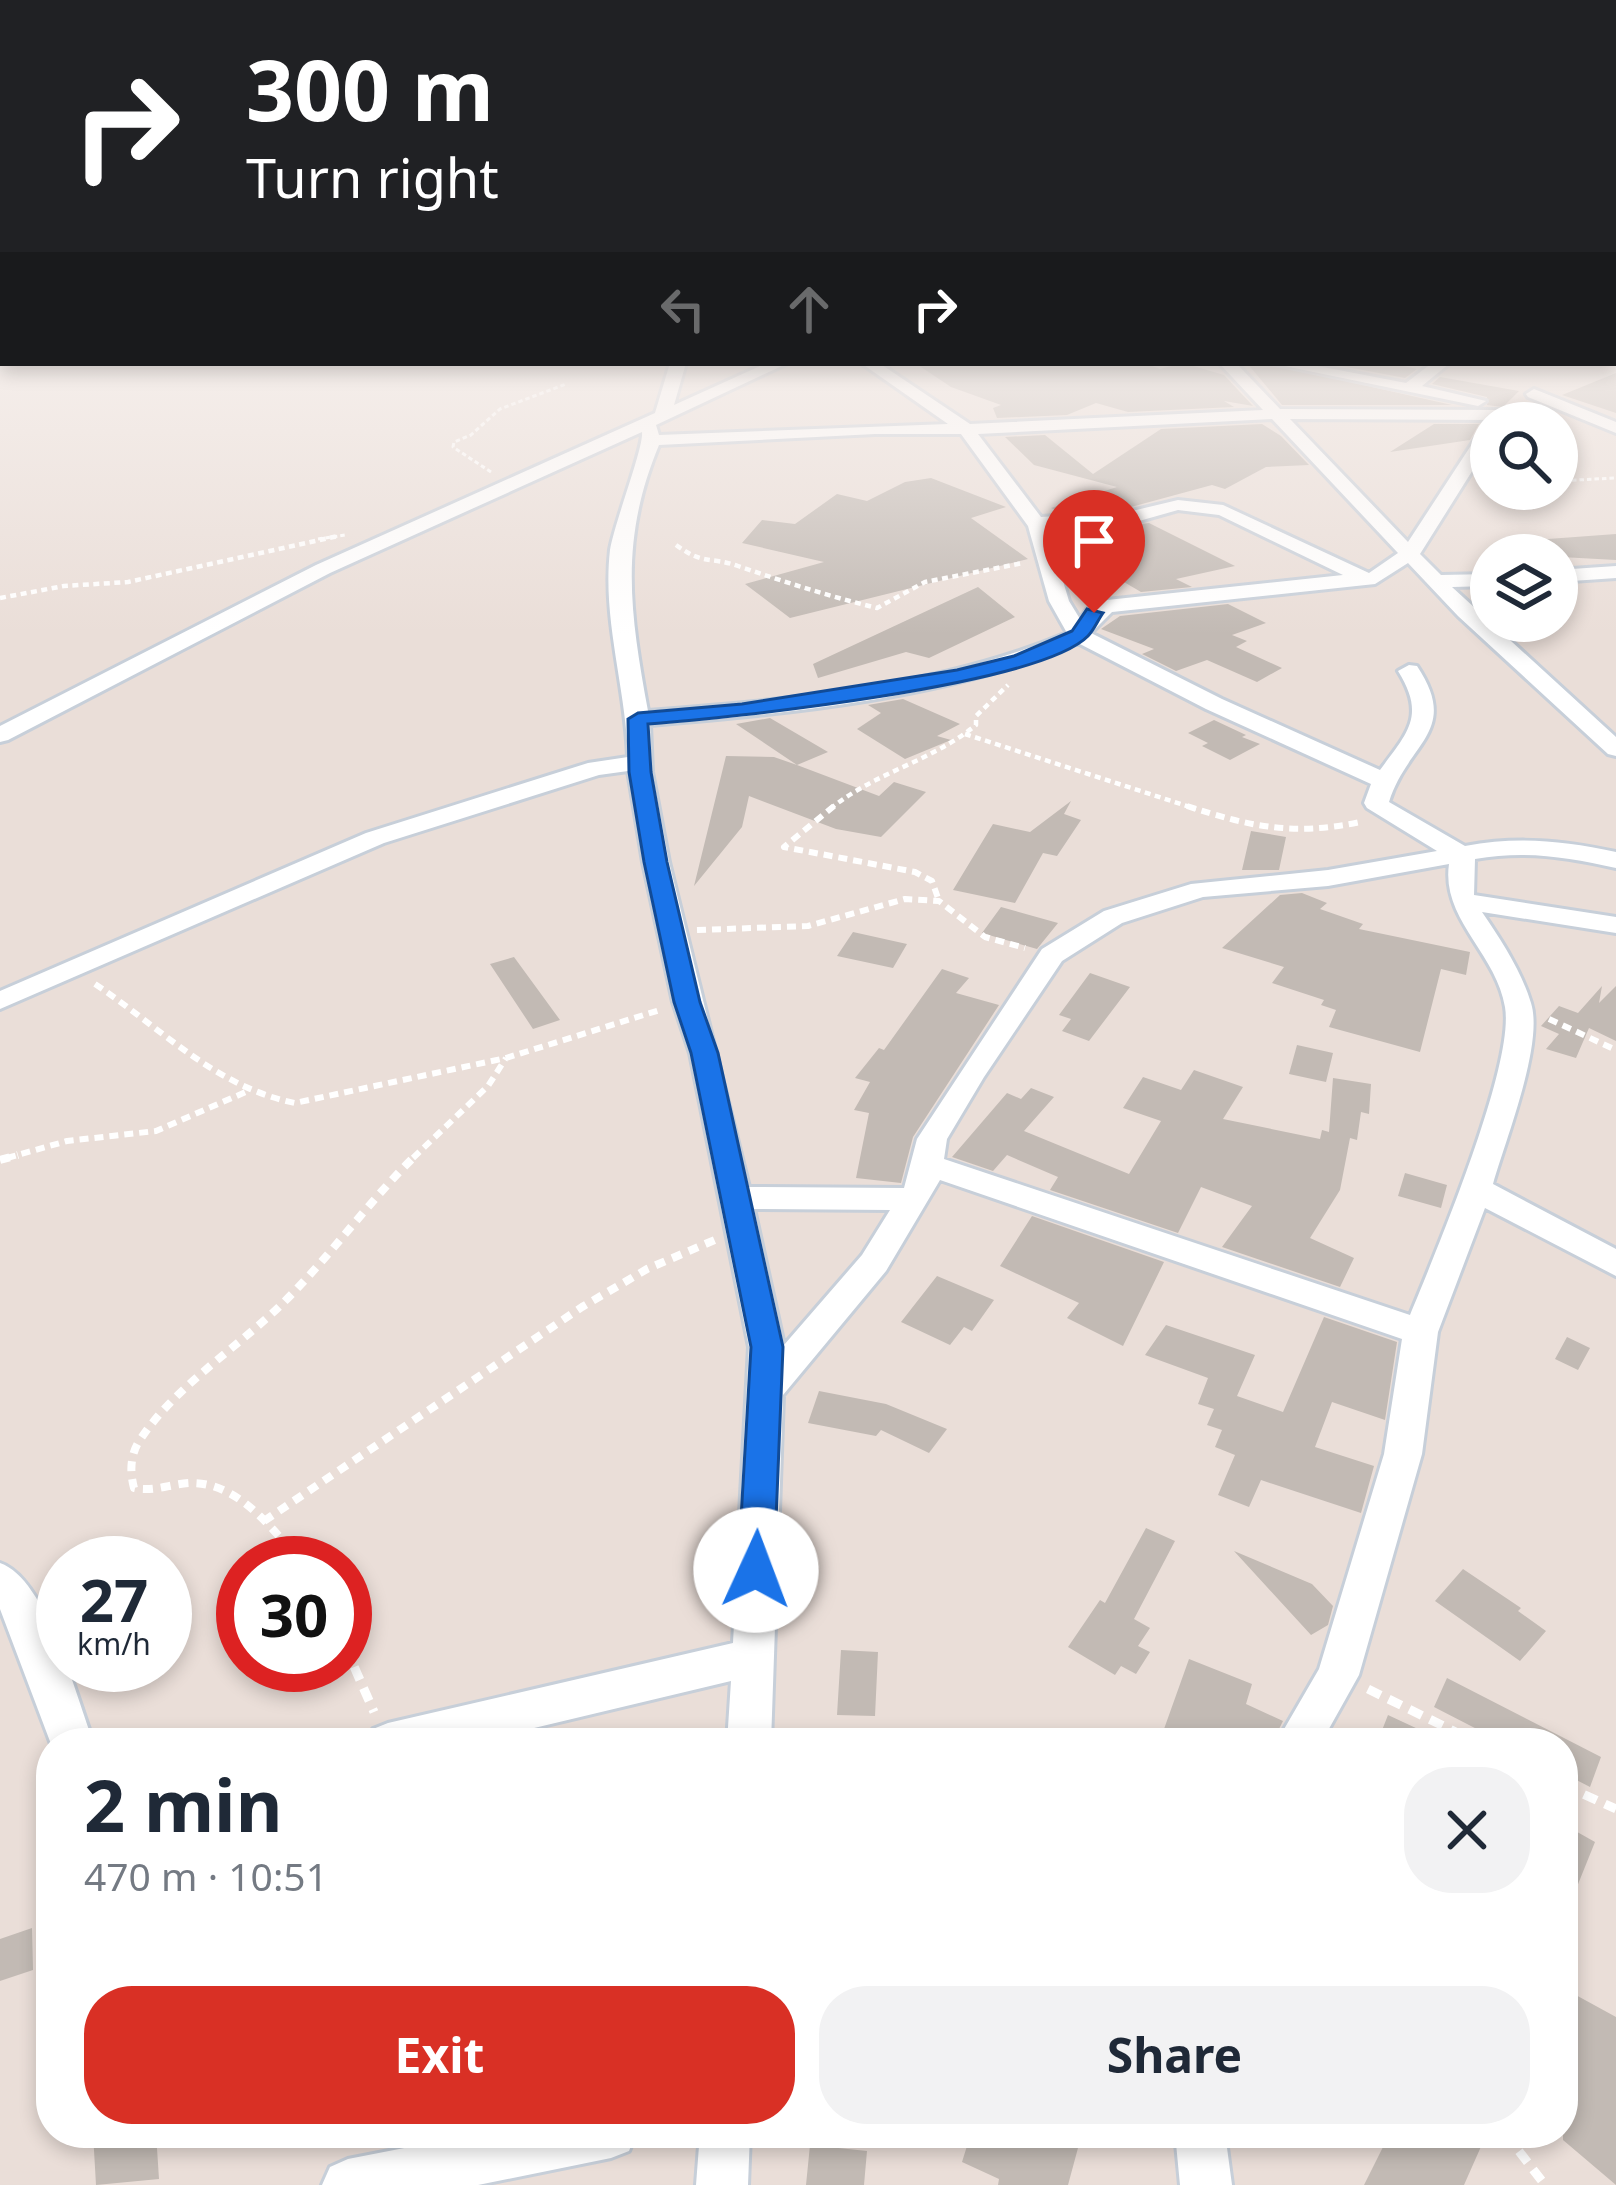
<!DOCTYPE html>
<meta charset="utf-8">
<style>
body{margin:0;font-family:"Noto Sans",sans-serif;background:#f2f2f3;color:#1f2937;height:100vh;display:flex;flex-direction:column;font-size:45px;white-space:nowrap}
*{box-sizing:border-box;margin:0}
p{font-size:39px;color:#747a83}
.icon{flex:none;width:66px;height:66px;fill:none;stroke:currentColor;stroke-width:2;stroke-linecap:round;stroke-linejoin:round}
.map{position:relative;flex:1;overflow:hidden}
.drawer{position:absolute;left:36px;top:1728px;width:1542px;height:420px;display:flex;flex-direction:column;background:#fff;border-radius:48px;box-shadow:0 6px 18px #0003}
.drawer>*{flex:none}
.hud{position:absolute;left:0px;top:0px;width:1617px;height:366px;box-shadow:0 6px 18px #0003;background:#202124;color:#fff;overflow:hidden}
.tools{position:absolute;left:1470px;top:402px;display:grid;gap:24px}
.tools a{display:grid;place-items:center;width:108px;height:108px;border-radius:50%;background:#fff;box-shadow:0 6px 18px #0003;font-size:60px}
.speed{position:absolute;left:36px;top:1536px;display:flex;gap:24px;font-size:60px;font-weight:700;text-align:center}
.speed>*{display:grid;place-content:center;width:156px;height:156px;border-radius:50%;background:#fff;box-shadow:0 6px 18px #0003;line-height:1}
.speed small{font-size:30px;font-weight:400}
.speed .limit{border:18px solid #d22;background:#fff;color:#111}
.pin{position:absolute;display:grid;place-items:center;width:102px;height:102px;color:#fff;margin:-123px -51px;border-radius:50% 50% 50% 0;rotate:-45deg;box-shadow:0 0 12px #0007}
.pin .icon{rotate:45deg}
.me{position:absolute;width:132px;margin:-66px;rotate:2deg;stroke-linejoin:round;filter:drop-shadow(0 0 9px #0008)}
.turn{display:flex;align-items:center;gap:42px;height:252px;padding:0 48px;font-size:54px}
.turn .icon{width:156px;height:156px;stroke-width:2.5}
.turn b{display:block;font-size:84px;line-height:102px}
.lanes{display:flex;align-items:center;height:114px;padding:0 48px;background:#0003;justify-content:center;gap:60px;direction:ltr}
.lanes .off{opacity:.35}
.round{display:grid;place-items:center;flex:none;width:126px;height:126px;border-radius:48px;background:#f2f2f3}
.summary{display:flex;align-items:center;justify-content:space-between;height:204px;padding:0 48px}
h1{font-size:72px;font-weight:700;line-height:90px}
.button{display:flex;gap:24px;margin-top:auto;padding:24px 48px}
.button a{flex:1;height:138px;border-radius:48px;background:#d93025;color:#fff;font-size:48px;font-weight:700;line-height:138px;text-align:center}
.button a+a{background:#f2f2f3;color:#1f2937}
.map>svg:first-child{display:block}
.building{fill:#c2bab4}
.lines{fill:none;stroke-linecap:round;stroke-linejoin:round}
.minor-casing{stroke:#c7cfd9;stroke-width:6}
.path-far4{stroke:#fff;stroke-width:3;stroke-dasharray:4.5 3;stroke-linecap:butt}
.path-far3{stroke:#fff;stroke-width:4.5;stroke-dasharray:6 4.5;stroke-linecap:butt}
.path-far2{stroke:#fff;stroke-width:6;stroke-dasharray:9 6;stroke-linecap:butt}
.path-far1{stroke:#fff;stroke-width:8;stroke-dasharray:10 8;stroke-linecap:butt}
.path{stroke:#fff;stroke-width:9;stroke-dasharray:14 9;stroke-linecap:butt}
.minor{fill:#fff;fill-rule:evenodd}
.route{fill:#1a73e8;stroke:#114b97;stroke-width:3}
</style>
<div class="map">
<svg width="1616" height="2185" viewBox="0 0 1616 2185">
<rect width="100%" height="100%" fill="#eaded8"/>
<path class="building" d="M 915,363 L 1144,363 L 1160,369 L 1183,363 L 1224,375 L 1253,406 L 1224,401 L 1234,407 L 1128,412 L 1096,403 L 1067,415 L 997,418 L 993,408 L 1001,405 L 951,387 Z
M 1247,363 L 1266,363 L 1452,405 L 1282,405 Z
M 1326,363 L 1389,363 L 1417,369 L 1405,378 Z
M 1616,373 L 1616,413 L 1562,395 Z
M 1440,377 L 1519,391 L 1503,407 L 1487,405 L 1487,397 L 1432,384 Z
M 1262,424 L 1281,436 L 1309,465 L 1266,467 L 1225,489 L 1212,485 L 1131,507 L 1058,511 L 1051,508 L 1117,487 L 1034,465 L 1005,437 L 1045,435 L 1093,474 L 1161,429 Z
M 1434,424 L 1479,424 L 1470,440 L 1390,452 Z
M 931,478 L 1006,507 L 971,518 L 1028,559 L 790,618 L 745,584 L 824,562 L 742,543 L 762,520 L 795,524 L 837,494 L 867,501 L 905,482 Z
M 1149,523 L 1235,566 L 1176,579 L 1192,587 L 1141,592 L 1100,568 L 1075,577 L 1065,571 L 1059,552 L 1108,535 L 1097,530 Z
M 1616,534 L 1616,560 L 1522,555 L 1521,541 Z
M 978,587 L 1015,617 L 929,658 L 906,652 L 818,678 L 813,664 Z
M 1228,604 L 1266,623 L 1232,635 L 1247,641 L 1236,647 L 1282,668 L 1257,682 L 1207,660 L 1176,671 L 1142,654 L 1154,649 L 1101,629 L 1120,616 Z
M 903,699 L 960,724 L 937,736 L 951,740 L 905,759 L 857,729 L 881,713 L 868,705 Z
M 770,718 L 828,752 L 797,765 L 879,796 L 894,782 L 926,792 L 881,837 L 836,829 L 749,796 L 742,827 L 694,886 L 726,756 L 774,757 L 797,765 L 736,724 Z
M 1214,720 L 1246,735 L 1242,737 L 1260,744 L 1230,760 L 1202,746 L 1208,743 L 1188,733 Z
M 1071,801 L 1064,814 L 1081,820 L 1057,856 L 1043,853 L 1015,903 L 953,890 L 993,824 L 1030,832 Z
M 1251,831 L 1286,837 L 1279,870 L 1242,870 Z
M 1302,893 L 1327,903 L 1320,909 L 1363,924 L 1359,929 L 1470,952 L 1466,975 L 1441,969 L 1420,1052 L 1329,1027 L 1336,1010 L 1321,1005 L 1324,1000 L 1272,983 L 1284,967 L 1222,948 L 1280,895 Z
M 1001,907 L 1058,923 L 1037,949 L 982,933 Z
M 853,932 L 907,944 L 893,968 L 837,956 Z
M 514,957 L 560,1020 L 533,1029 L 490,964 Z
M 942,969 L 969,978 L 956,993 L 999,1005 L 913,1137 L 901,1183 L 856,1178 L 869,1113 L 854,1110 L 870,1082 L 855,1078 L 879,1048 L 884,1050 Z
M 1090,973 L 1130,987 L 1089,1041 L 1062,1031 L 1071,1019 L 1059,1015 Z
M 1602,986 L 1599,1003 L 1616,986 L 1616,1041 L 1589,1028 L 1576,1058 L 1546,1049 L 1559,1034 L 1541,1026 L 1559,1006 L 1578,1013 Z
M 1297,1045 L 1333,1053 L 1326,1082 L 1289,1074 Z
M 1194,1070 L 1243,1087 L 1223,1119 L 1320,1139 L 1322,1130 L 1329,1132 L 1333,1078 L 1371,1084 L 1369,1114 L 1361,1112 L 1357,1140 L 1350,1138 L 1340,1190 L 1310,1238 L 1354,1258 L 1340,1287 L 1222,1247 L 1252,1206 L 1201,1187 L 1178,1233 L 1050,1190 L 1058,1177 L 1007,1155 L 993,1171 L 952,1157 L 1007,1093 L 1021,1099 L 1031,1088 L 1054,1097 L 1024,1131 L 1129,1174 L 1161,1121 L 1123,1108 L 1143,1077 L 1181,1090 Z
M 1405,1173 L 1447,1185 L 1441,1208 L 1398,1196 Z
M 1032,1216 L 1164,1262 L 1123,1346 L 1067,1318 L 1079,1303 L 1000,1266 Z
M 937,1276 L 994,1300 L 972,1331 L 964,1327 L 950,1345 L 901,1322 Z
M 1324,1317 L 1397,1342 L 1385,1420 L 1332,1402 L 1315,1447 L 1374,1466 L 1361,1513 L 1261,1480 L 1249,1507 L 1218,1495 L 1235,1455 L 1215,1447 L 1222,1430 L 1207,1425 L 1214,1409 L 1198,1404 L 1208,1378 L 1145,1355 L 1166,1325 L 1255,1355 L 1237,1396 L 1283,1412 Z
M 1567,1337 L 1590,1348 L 1578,1370 L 1555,1359 Z
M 819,1391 L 886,1404 L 947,1429 L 929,1453 L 881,1430 L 876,1436 L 808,1423 Z
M 1146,1528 L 1175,1541 L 1134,1619 L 1150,1628 L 1138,1646 L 1150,1652 L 1136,1674 L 1121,1666 L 1115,1675 L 1068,1647 L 1100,1600 L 1105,1603 Z
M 1234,1551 L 1312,1584 L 1333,1606 L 1328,1625 L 1311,1635 Z
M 1463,1569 L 1521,1608 L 1518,1611 L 1546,1631 L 1520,1661 L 1435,1601 Z
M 841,1650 L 878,1652 L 875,1716 L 837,1715 Z
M 1189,1659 L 1252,1684 L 1246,1704 L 1283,1721 L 1272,1743 L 1159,1743 Z
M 1447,1678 L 1601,1757 L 1590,1787 L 1563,1773 L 1563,1743 L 1504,1743 L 1434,1707 Z
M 1388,1715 L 1448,1743 L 1377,1743 Z
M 1563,1824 L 1595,1842 L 1564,1919 L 1563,1919 Z
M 32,1928 L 33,1970 L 0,1981 L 0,1939 Z
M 1563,1988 L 1616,2017 L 1616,2185 L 1563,2140 Z
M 93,2133 L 156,2133 L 159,2179 L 96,2185 Z
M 971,2133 L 1041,2133 L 1078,2148 L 1068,2185 L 998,2185 L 999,2179 L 962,2162 Z
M 1390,2133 L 1487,2133 L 1464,2185 L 1364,2185 Z
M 810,2145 L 867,2151 L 864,2185 L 806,2185 Z"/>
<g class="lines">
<defs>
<path id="minor" d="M 670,363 L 686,363 L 674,405 L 767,363 L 788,363 L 656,425 L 659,435 L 948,424 L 861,363 L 879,363 L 970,424 L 1263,410 L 1219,363 L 1236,363 L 1280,409 L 1499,410 L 1507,415 L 1499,420 L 1290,419 L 1408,542 L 1485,424 L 1491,423 L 1491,441 L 1420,554 L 1441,575 L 1491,574 L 1491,586 L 1452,587 L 1616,737 L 1616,756 L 1608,754 L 1458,616 L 1408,563 L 1375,584 L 1112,612 L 1091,633 L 1222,699 L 1380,770 C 1408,732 1426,716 1398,671 L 1409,665 L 1417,666 C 1461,732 1407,743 1389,802 L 1465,846 C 1519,836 1563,841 1616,852 L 1616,868 C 1567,857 1525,850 1475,859 L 1474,895 L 1616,917 L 1616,933 L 1482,912 C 1501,940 1521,970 1531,1003 C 1544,1044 1505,1141 1493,1184 L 1616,1249 L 1616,1276 L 1485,1208 L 1438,1332 L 1422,1454 L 1359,1675 L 1321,1743 L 1276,1743 L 1319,1669 L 1384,1454 L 1402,1339 L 940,1180 L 886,1271 L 783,1395 L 771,1743 L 727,1743 L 731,1681 L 471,1743 L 366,1743 L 373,1729 L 388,1723 L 733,1643 L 749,1347 L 690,1053 L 673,1002 L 643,862 L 628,771 L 599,775 L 384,843 L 0,1009 L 0,991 L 366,833 L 588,763 L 628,757 C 626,688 602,619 610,550 C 614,524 644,447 642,432 L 330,573 L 8,740 L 0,742 L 0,726 L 316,565 L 655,413 ZM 1272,419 L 1398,553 L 1369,573 L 1223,505 L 1178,500 L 1132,511 L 1041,517 L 978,434 ZM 875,434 L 961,434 L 1028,526 L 1049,601 L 1067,633 C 938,688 787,700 648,711 C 630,612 619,541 659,445 ZM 1178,510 L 1219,515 L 1343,575 L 1107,600 L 1087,609 L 1080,619 L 1069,601 L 1047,528 L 1132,523 ZM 1078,643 L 1206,709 L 1371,784 L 1364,803 L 1367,808 L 1437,851 L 1328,870 L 1191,884 L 1104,911 L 1042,949 L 917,1139 L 904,1188 L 749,1187 L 669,862 L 652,772 L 650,725 C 789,713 949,699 1078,643 ZM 1449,864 C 1441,919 1496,953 1505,1007 C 1515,1065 1435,1254 1410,1315 L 944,1159 L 947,1139 L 984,1077 L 1062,961 L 1122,923 L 1203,897 L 1328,886 ZM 754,1209 L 890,1210 L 862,1255 L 784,1345 Z
M 1270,363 L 1302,363 L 1406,383 L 1432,363 L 1450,363 L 1422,386 L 1486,401 L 1478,406 Z
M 1534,389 L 1616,422 L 1616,433 L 1528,397 L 1526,394 Z
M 1616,566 L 1616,578 L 1557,582 L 1557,570 Z
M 0,1563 C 47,1579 76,1697 94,1743 L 51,1744 L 0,1609 Z
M 481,2133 L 636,2133 L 629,2151 L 611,2158 L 478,2185 L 322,2185 L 330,2167 L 348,2159 Z
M 700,2133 L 750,2133 L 748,2185 L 696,2185 Z
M 1175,2133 L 1225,2133 L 1232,2185 L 1180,2185 Z"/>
</defs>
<use href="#minor" class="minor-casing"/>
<path class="path-far4" d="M 491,472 L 453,447 L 454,442 L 471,435 L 500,409 L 566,384
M 1557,481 L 1616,478
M 318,539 L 345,535"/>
<path class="path-far3" d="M 676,545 C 705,566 710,556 738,566 C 785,582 828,596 877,608 L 925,582 L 1023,563
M 0,598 L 64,586 L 128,582 L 338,536
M 965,734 L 1196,809
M 830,809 C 877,771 929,763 976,725 L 976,716 L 1008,685"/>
<path class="path-far2" d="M 834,806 L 784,847 L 915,872 L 932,881 L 939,901
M 1187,806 C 1251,827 1294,836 1360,822
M 697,930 L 808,926 L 905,899 L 939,901 L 985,937 L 1025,948
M 95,984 C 161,1028 215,1087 295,1103 L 506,1058 L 663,1009
M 1549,1019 L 1616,1050
M 7,1158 L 67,1141 L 156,1131 L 248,1091
M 413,1158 L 488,1086 L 506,1058"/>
<path class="path-far1" d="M 0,1160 L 18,1155
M 264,1521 L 582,1307 L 647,1269 L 717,1239
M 302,1563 C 273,1530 239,1482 190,1483 C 170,1484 154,1492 134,1488 C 130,1473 130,1457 138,1443 C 174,1386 238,1348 285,1301 C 332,1254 369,1201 416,1155"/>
<path class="path" d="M 345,1646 L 374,1712
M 1368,1689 L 1478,1743
M 1563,1785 L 1616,1809
M 1505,2133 L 1545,2185"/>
<use href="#minor" class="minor"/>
</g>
<linearGradient id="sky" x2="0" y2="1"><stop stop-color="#76c9e9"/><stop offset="0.52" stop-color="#f6f0ed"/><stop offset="1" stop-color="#f6f0ed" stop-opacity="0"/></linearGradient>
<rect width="1616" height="634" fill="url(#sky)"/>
<path class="route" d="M 1087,609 L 1103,613 C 1098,620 1094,630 1088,636 C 1039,686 728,718 648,724 L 651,772 L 667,862 L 700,1002 L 718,1053 L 783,1347 L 774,1570 L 769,1580 L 756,1585 L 744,1580 L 738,1570 L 751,1347 L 691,1053 L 674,1002 L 644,862 L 629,772 L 628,719 L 638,713 L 742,704 L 957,670 L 1014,656 L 1072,631 Z"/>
</svg>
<div class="tools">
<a><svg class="icon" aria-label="search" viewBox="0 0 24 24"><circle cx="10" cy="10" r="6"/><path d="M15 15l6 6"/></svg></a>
<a><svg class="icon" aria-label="layers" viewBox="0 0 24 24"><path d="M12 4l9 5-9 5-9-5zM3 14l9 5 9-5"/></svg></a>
</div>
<div class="speed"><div>27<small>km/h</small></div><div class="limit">30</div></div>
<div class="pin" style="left:1094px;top:613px;background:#d93025"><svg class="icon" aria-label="arrive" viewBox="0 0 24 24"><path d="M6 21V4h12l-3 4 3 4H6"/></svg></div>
<svg class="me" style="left:756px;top:1570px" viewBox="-20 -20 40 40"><circle r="19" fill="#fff"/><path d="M0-13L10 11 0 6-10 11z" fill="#1a73e8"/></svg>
<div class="hud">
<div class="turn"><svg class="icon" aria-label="right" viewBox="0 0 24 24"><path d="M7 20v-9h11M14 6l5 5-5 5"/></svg><div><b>300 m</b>Turn right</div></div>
<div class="lanes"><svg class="icon off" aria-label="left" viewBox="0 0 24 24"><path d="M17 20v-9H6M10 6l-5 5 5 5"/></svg><svg class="icon off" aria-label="ahead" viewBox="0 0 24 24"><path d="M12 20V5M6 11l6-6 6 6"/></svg><svg class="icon" aria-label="right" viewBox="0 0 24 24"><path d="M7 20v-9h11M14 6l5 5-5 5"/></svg></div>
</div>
<section class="drawer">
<div class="summary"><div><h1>2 min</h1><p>470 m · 10:51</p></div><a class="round"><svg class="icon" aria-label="close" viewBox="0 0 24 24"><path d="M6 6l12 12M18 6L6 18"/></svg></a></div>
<div class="button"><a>Exit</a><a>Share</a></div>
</section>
</div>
